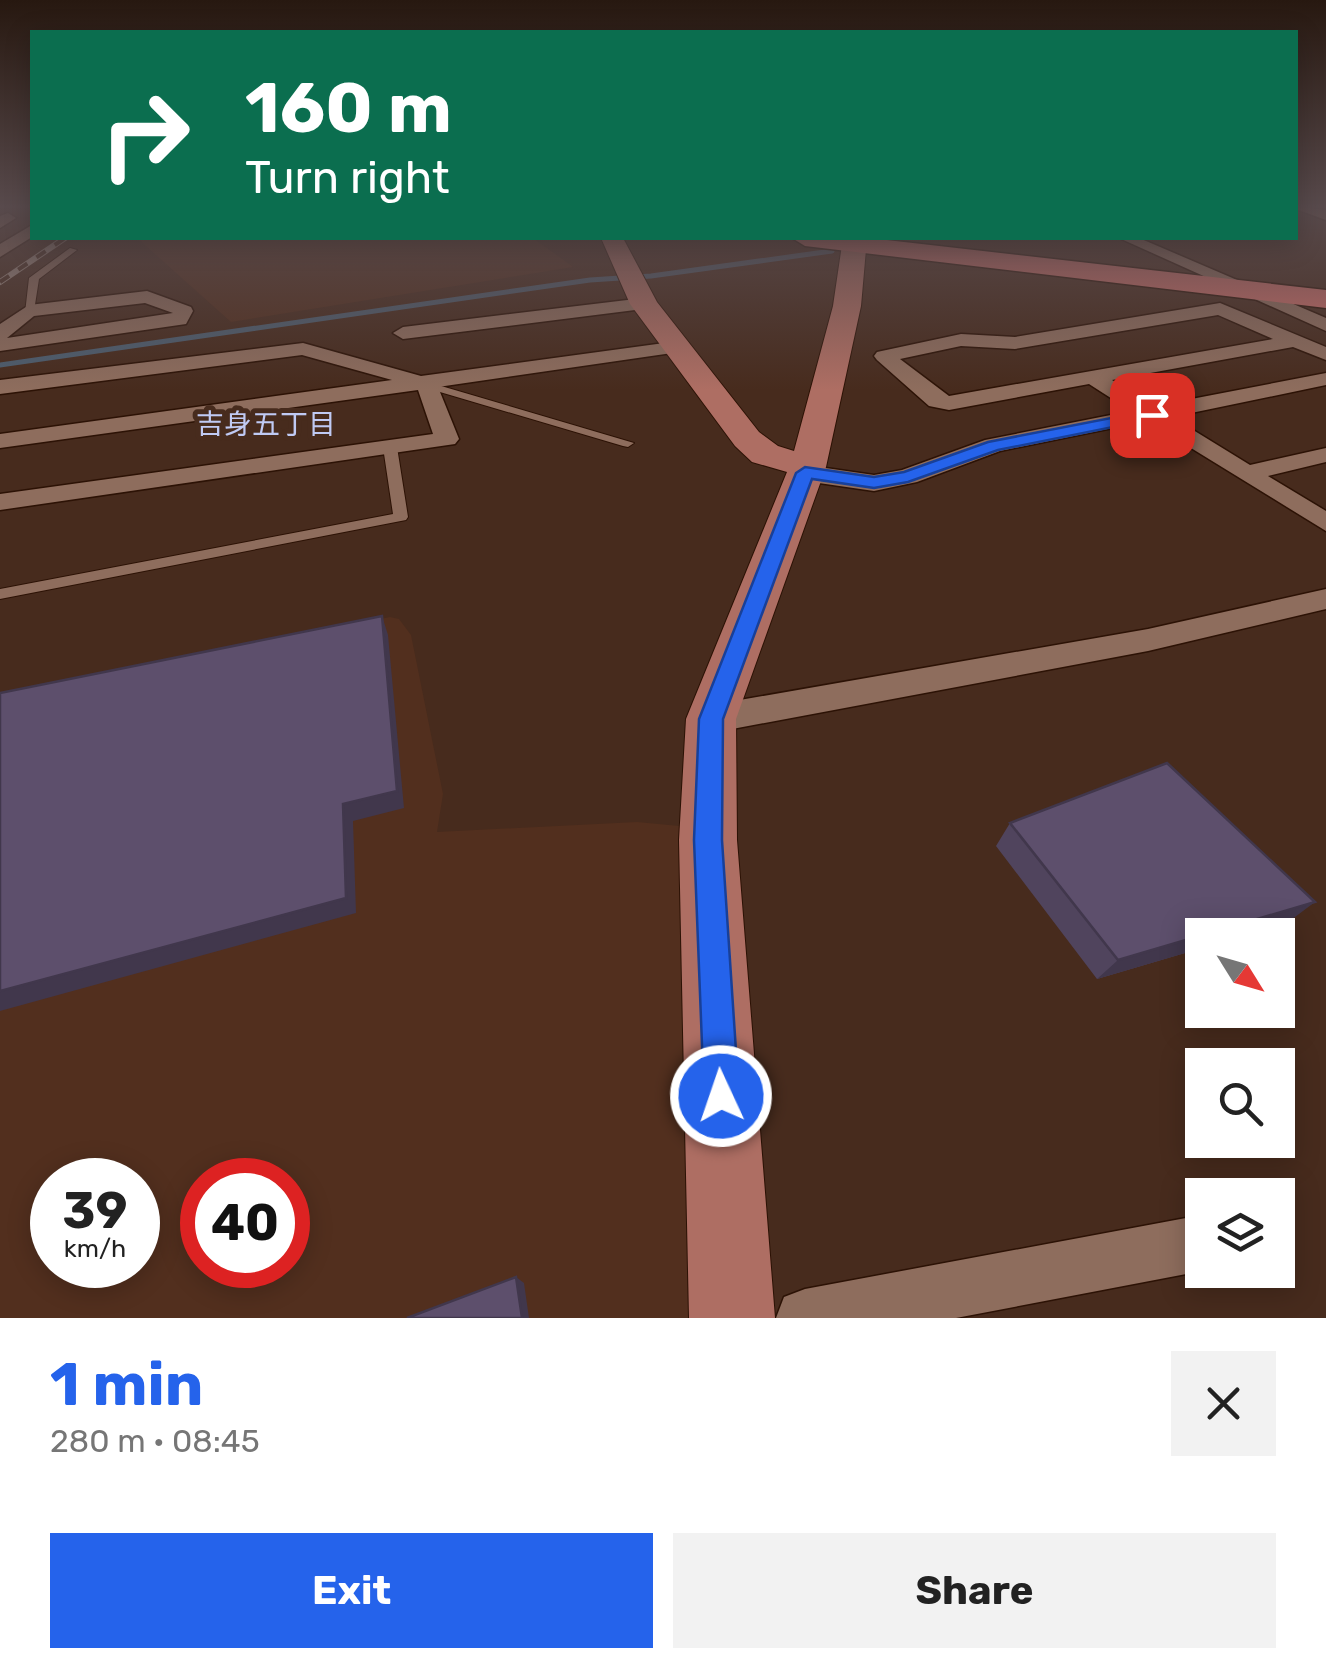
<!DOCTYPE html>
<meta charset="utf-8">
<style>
body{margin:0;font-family:Rubik,"Noto Sans JP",sans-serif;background:#f2f2f2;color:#222;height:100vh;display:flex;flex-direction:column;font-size:38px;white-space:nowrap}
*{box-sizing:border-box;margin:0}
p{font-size:32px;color:#767676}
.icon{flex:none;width:55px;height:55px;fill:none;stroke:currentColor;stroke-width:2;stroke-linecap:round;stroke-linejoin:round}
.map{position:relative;height:1318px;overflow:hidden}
.panel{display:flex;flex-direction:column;background:#fff;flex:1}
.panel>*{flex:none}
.top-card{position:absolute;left:30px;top:30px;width:1268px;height:210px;border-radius:0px;box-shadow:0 5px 25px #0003;background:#0b6e4f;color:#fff;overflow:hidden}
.needle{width:65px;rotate:127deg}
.fabs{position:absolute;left:1185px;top:918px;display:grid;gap:20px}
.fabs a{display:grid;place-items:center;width:110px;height:110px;border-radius:0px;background:#fff;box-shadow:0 5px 25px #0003;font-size:50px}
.speed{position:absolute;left:30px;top:1158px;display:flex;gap:20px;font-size:50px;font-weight:700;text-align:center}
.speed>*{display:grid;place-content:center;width:130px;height:130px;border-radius:50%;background:#fff;box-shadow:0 5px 25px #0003;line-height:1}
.speed small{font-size:25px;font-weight:400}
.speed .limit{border:15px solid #d22;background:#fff;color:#111}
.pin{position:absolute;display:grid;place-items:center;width:85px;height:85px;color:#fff;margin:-42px;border-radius:20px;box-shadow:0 5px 15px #0006}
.me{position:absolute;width:110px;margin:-55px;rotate:357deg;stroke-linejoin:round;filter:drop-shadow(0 0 8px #0008)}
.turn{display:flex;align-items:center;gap:35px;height:210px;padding:0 50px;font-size:45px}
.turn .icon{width:130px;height:130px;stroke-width:2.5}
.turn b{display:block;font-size:70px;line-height:85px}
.round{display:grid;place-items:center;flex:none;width:105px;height:105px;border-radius:0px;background:#f2f2f2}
.summary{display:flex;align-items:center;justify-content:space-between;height:170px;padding:0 50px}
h1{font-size:60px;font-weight:700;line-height:75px;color:#2563eb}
.action{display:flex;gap:20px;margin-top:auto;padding:20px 50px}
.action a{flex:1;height:115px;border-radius:0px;background:#2563eb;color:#fff;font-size:40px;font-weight:700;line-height:115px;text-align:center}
.action a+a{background:#f2f2f2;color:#222}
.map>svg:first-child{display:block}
.built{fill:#522f1e;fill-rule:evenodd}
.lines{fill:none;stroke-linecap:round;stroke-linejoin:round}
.stream{stroke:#4c5d6e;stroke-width:5}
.lane-casing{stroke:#2c1205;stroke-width:2}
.street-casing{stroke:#2c1205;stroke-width:3}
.secondary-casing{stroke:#2c1205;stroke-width:2}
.primary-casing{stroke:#2c1205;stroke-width:3}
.lane{fill:#8e6d5d;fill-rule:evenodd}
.street{fill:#8e6d5d;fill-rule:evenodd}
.secondary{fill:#ae6e63;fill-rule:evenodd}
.primary{fill:#ce6f6a;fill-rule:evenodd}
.rail-casing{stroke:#a59288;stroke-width:6}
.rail{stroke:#472b1d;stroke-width:4;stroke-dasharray:11;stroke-linecap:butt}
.wall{fill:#50445d}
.shaded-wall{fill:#41374c}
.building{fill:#5d4f6c;stroke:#41374c;stroke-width:2.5}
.route{fill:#2563eb;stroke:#184099;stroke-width:2.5}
.labels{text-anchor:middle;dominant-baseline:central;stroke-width:10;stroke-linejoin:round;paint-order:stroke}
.far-neighbourhood-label{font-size:28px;fill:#c0caf4;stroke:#472b1d}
</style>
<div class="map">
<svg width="1326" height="1318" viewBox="0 0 1326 1318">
<rect width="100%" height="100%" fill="#472b1d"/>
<path class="built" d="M 137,238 L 533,238 L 573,267 L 231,322 Z
M 390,617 L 399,619 L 411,635 L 443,794 L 437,832 L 637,822 L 690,827 L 688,1318 L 0,1318 L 0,698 ZM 52,1180 L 138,1180 L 138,1265 L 52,1265 ZM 202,1180 L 288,1180 L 288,1265 L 202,1265 Z"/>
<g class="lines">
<path class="stream" d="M 0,365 L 590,280 L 651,276 L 832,251"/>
<defs>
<path id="lane" d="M 70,248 L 77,250 L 39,279 L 34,311 L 25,313 L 29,278 Z
M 423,383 L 431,383 L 634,443 L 628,447 L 623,446 L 423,387 Z
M 390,443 L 397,447 L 408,517 L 406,520 L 0,599 L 0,589 L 393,514 L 383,447 Z"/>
<path id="street" d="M 1295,206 L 1326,210 L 1326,220 L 1296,209 Z
M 8,213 L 16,218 L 0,228 L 0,216 Z
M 32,225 L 32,237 L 0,257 L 0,244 Z
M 1119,238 L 1139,238 L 1326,318 L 1326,331 Z
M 147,291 L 191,307 L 193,311 L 186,324 L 0,351 L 0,324 L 29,305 ZM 145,303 L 173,313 L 7,338 L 34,316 Z
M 644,298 L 651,300 L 651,308 L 403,339 L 393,333 L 403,327 Z
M 1220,303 L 1326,347 L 1326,360 L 1293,347 L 1112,380 L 1155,406 L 1326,373 L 1326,385 L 1172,417 L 1250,465 L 1326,448 L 1326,462 L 1268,476 L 1326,511 L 1326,531 L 1147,421 L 1000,451 L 917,482 L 874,491 L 805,481 L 792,473 L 805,465 L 874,475 L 902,470 L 985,440 L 1131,411 L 1089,384 L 949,410 L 929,406 L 877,360 L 874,356 L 877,352 L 961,334 L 1015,337 ZM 1218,315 L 1273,339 L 949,396 L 900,359 L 961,346 L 1015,349 Z
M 679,341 L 686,343 L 686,351 L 438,387 L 459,439 L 455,444 L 0,510 L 0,494 L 433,434 L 418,390 L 0,448 L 0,434 L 392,380 L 302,355 L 0,394 L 0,380 L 303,343 L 421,376 Z
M 1326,589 L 1326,609 L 1148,651 L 711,733 L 699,729 L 694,719 L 699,709 L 711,705 L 1148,629 Z
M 1202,1215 L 1202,1271 L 956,1318 L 776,1318 L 784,1297 L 805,1289 Z"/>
<path id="secondary" d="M 601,238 L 623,238 L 657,302 L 759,432 L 778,446 L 794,451 L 833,306 L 843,238 L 867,238 L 861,306 L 826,467 L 736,719 L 737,840 L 775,1318 L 689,1318 L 679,840 L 686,719 L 787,472 L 752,462 L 735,446 L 630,304 Z"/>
<path id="primary" d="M 792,238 L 869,238 L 1326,290 L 1326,308 L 805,246 Z"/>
</defs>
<use href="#lane" class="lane-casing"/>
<use href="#street" class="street-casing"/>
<use href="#secondary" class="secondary-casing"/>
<use href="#primary" class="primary-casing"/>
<use href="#lane" class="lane"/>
<use href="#street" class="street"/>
<use href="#secondary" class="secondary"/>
<use href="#primary" class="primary"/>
<defs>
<path id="rail" d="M 0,282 L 65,238"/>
</defs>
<use href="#rail" class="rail-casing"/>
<use href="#rail" class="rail"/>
</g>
<path class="wall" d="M 1010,823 L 1287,923 L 1202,935 L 1202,948 L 1097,979 L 996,846 Z"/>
<path class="shaded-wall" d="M 382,616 L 388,635 L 404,808 L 353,821 L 356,913 L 0,1011 L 0,991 Z
M 1315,902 L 1287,923 L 1246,935 L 1202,935 L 1202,948 L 1097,979 L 1118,960 Z
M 516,1277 L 524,1283 L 529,1318 L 522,1318 Z"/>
<path class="building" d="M 382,616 L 397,791 L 343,804 L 346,898 L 0,991 L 0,693 Z
M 1167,763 L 1315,902 L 1118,960 L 1010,823 Z
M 516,1277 L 522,1318 L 407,1318 Z"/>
<linearGradient id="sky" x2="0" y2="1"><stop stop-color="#271810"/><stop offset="0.53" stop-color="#584a4c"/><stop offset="1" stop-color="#584a4c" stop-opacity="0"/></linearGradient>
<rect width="1326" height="390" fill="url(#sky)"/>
<path class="route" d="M 1152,410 L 1160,415 L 1158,418 L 998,450 L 908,482 L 874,488 L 812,479 L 723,719 L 722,840 L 739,1096 L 734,1109 L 721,1114 L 709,1109 L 704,1096 L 694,840 L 699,719 L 796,473 L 805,467 L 874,477 L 904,472 L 988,442 Z"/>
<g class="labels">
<g class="far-neighbourhood-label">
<text x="266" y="424">吉身五丁目</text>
</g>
</g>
</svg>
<div class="fabs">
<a><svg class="needle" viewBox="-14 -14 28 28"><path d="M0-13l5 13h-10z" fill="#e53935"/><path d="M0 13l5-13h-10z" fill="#767676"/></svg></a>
<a><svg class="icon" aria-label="search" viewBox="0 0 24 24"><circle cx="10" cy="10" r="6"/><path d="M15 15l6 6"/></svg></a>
<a><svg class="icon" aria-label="layers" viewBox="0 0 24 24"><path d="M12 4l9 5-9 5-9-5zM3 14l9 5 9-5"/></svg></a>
</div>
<div class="speed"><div>39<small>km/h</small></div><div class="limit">40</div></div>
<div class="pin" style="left:1152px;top:415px;background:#d93025"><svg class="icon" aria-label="arrive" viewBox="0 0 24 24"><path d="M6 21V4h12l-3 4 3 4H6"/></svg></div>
<svg class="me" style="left:721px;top:1096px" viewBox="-20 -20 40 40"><circle r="17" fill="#2563eb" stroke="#fff" stroke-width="3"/><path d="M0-11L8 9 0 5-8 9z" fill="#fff"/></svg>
<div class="top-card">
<div class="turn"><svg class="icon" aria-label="right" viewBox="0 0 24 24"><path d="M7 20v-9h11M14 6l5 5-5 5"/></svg><div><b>160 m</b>Turn right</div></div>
</div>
</div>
<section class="panel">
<div class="summary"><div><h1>1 min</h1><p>280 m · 08:45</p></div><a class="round"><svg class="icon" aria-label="close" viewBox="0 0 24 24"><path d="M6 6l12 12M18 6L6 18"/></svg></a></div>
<div class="action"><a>Exit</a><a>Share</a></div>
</section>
